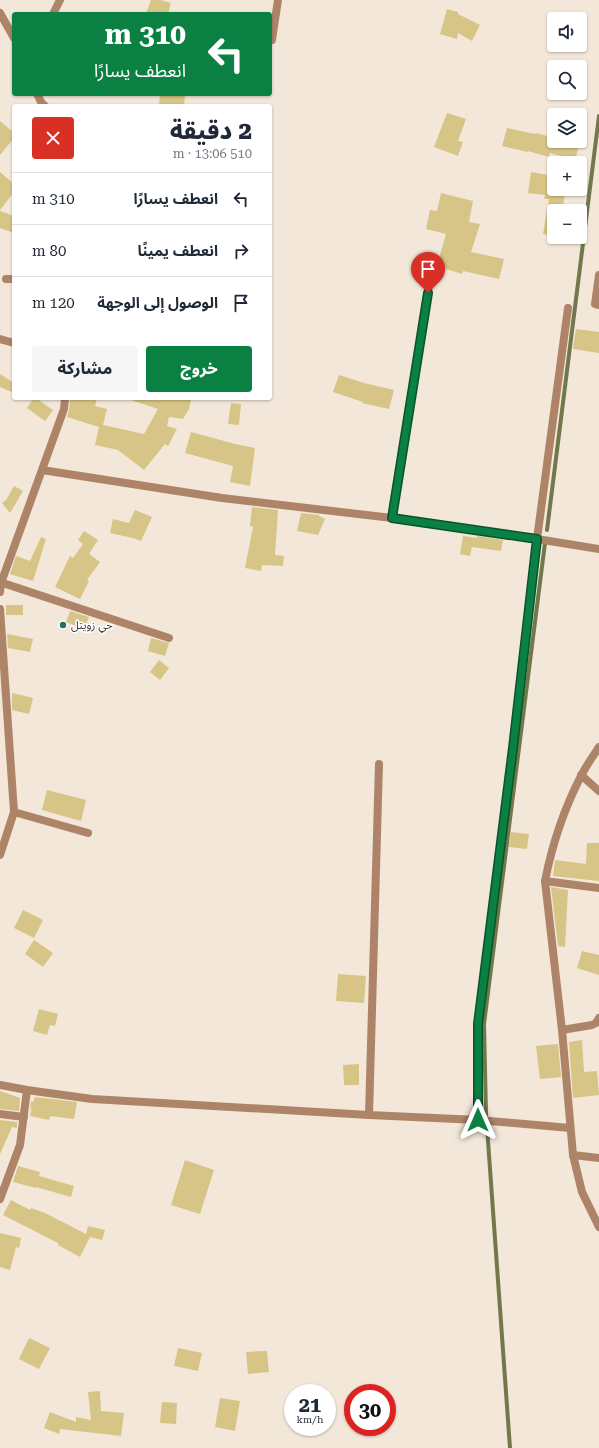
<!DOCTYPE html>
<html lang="ar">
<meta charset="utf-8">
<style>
body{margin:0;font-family:"Roboto Serif","Noto Sans Arabic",serif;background:#f6f6f7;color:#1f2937;direction:rtl;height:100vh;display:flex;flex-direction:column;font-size:15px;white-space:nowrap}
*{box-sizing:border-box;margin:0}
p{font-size:13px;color:#747a83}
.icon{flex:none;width:22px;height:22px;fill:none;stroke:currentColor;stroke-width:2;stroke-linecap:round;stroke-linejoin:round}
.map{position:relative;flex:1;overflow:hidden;direction:ltr}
.sheet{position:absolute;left:12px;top:104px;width:260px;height:296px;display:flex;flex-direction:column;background:#fff;border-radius:4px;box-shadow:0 1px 3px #0004;direction:rtl}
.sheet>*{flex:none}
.top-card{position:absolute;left:12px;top:12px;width:260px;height:84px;border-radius:4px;box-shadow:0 1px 3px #0004;direction:rtl;background:#0b8043;color:#fff;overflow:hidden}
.tools{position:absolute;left:547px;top:12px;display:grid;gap:8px}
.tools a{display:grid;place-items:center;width:40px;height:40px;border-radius:4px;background:#fff;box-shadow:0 1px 3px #0004;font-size:20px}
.speed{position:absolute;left:284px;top:1384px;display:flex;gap:8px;font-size:20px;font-weight:700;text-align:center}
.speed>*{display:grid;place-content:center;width:52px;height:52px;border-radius:50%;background:#fff;box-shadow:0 1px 3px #0004;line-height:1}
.speed small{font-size:10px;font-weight:400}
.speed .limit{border:6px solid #d22;background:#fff;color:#111}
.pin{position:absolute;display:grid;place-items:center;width:34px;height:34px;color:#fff;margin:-41px -17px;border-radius:50% 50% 50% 0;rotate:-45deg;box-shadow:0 0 4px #0007}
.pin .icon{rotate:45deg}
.me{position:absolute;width:44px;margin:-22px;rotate:0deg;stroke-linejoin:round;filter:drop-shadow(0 0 3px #0008)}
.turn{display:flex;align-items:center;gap:14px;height:84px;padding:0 20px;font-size:18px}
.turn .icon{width:52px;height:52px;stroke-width:2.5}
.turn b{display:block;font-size:28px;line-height:34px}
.round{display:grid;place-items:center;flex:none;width:42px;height:42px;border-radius:4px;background:#f6f6f7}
.summary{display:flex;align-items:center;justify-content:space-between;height:68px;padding:0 20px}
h1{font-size:24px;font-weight:800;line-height:30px}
.action{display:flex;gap:8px;margin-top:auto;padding:8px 20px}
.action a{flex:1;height:46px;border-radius:4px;background:#0b8043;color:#fff;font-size:16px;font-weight:800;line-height:46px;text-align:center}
.action a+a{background:#f6f6f7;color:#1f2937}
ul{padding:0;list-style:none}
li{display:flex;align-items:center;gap:12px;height:52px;padding:0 20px;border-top:1px solid #e0e1e3}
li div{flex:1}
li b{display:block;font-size:15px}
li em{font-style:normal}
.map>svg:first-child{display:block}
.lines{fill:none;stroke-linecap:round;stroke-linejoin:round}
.stream{stroke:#72784b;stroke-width:4}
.building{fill:#d6c586}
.minor{stroke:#ae8469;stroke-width:8}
.tertiary{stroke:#ae8469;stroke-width:8}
.route-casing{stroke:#07532c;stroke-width:10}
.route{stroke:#0b8043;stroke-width:7}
.poi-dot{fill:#286d5f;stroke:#fff;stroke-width:1.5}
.labels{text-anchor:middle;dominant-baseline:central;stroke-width:3;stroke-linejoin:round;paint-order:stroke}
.poi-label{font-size:11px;fill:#393530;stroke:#fff;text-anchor:start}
</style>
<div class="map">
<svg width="599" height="1448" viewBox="0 0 599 1448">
<rect width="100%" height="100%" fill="#f2e7d9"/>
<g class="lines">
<path class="stream" d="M 547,530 L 599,116
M 486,1115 L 484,1024 L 545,543
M 487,1127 L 510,1448"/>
</g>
<path class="building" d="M 151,0 L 160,0 L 171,3 L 168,14 L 146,14 Z
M 447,9 L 458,12 L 458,14 L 480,25 L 472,41 L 458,33 L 457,39 L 440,34 Z
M 160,94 L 185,94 L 184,106 L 159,106 Z
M 447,113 L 466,119 L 458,141 L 463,142 L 458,156 L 434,147 Z
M 0,121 L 14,133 L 14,138 L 0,155 Z
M 507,128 L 535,134 L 536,133 L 554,138 L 554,141 L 577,141 L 577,144 L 579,145 L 575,160 L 550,153 L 549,157 L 528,151 L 528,152 L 502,146 Z
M 0,172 L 14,184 L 14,192 L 0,210 Z
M 531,172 L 554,176 L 554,189 L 566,189 L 562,211 L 554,211 L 554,236 L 543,234 L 549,199 L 544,199 L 545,195 L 528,193 Z
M 441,193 L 473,201 L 469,222 L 480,224 L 471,252 L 504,259 L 499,279 L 463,271 L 462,274 L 437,266 L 436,268 L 422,265 L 424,254 L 439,257 L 438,262 L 446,234 L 426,229 L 430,210 L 437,211 Z
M 0,211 L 14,216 L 14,233 L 0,228 Z
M 576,329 L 599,332 L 599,353 L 573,349 Z
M 0,374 L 14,383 L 14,393 L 0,387 Z
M 339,375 L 364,383 L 394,390 L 389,409 L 362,403 L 363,402 L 333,392 Z
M 70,398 L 97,398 L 95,406 L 107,409 L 103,425 L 144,434 L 158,409 L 131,400 L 131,398 L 182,398 L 191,400 L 189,409 L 183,419 L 169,417 L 167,426 L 177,429 L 168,446 L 165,444 L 144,470 L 118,450 L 95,445 L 99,427 L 67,417 L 69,410 Z
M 33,399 L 37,399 L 53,410 L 45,421 L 27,408 Z
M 231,403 L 241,404 L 239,425 L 228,424 Z
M 191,432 L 235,444 L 255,448 L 250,486 L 230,482 L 233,466 L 185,453 Z
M 14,486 L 23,491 L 10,513 L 2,503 L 6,500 Z
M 252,507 L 278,510 L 275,555 L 284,556 L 283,566 L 262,565 L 261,571 L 245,568 L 253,527 L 250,526 Z
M 135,510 L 152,517 L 141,541 L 133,538 L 110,533 L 113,519 L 129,523 Z
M 301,513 L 319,515 L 319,516 L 325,519 L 318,535 L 297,531 Z
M 84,531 L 98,540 L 89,554 L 100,562 L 87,580 L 89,581 L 80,599 L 55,587 L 70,556 L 73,558 L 83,544 L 78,540 Z
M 463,536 L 477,538 L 477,536 L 503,540 L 501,551 L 472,547 L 470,556 L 460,554 Z
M 41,537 L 46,539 L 33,581 L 10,574 L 16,556 L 30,561 Z
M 6,605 L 23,605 L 23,615 L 6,615 Z
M 70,611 L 89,617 L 84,629 L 66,622 Z
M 7,634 L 33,639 L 30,652 L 8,648 Z
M 151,638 L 169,643 L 165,656 L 148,651 Z
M 159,660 L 169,668 L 160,680 L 150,672 Z
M 12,693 L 33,698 L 29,714 L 12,710 Z
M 47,790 L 86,800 L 81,821 L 42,810 Z
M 510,832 L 529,834 L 527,849 L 509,847 Z
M 587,843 L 599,843 L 599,881 L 553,876 L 555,860 L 586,864 Z
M 551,887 L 568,890 L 565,947 L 558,946 Z
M 23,910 L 43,920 L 34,938 L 14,928 Z
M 34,940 L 53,953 L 43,967 L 25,954 Z
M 582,951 L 599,955 L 599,975 L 577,968 Z
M 338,974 L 366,976 L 364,1003 L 336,1001 Z
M 39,1009 L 58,1014 L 55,1026 L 50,1025 L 47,1035 L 33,1031 Z
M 582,1040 L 584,1072 L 597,1071 L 599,1095 L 573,1098 L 569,1042 Z
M 558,1044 L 561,1077 L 540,1079 L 536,1046 Z
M 359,1064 L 359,1085 L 344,1085 L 343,1065 Z
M 0,1091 L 20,1098 L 19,1111 L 0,1109 Z
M 35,1097 L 77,1102 L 74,1119 L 50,1116 L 49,1120 L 30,1116 L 32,1107 L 30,1110 L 31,1101 L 33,1102 Z
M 0,1120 L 17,1122 L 17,1128 L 12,1127 L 0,1154 Z
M 185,1160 L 214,1170 L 200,1214 L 171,1205 Z
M 18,1166 L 40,1172 L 39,1176 L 74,1186 L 71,1197 L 36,1187 L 36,1188 L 13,1182 Z
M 11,1200 L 30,1210 L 31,1208 L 45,1213 L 86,1234 L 88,1226 L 105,1230 L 102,1240 L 90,1237 L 80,1257 L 58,1245 L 58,1243 L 3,1215 Z
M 0,1233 L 21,1238 L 19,1248 L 16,1247 L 10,1270 L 0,1267 Z
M 29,1338 L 50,1348 L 39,1369 L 19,1359 Z
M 178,1348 L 202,1353 L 198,1371 L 174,1366 Z
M 267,1351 L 269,1372 L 248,1374 L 246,1352 Z
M 100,1391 L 101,1411 L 124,1413 L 121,1436 L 60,1429 L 59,1434 L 44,1428 L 50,1412 L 76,1422 L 76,1417 L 91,1420 L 88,1392 Z
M 220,1398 L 240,1401 L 235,1431 L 215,1427 Z
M 162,1402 L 177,1403 L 176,1424 L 160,1423 Z"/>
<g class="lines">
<path class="minor" d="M 0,13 L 14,38
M 53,14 L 60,0
M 272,40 L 278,0
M 37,94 L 41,102 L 45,106
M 599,275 L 595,304 L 599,305
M 6,279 L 14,279
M 0,339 L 14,343
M 42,470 L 222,498 L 392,518 L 537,539 L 599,549
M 392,518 L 430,278
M 0,582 L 169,638
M 0,592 L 1,583 L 64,409 L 65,398
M 0,609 L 14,812 L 0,855
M 581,775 L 599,791
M 14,812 L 88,833
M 545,881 L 599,888
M 562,1030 L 592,1025 L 596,1023 L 599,1018
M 0,1085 L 27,1090 L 92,1099 L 369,1115 L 478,1120 L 570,1128
M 0,1114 L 24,1117
M 369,1115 L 379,764
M 478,1120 L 478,1024 L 513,748 L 537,539 L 568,308
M 573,1155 L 599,1158
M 0,1199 L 20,1145 L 27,1090"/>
<path class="tertiary" d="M 599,747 C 593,756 586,766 581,776 C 564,809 552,845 545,881 L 562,1030 L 573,1155 L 582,1192 L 599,1227"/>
</g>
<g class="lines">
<defs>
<path id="route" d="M 428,293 L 392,518 L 537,539 L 513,748 L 478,1024 L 478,1120"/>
</defs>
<use href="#route" class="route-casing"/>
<use href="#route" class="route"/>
</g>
<circle class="poi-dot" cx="63" cy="625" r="4"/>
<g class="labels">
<g class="poi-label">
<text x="71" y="625">حي زويتل</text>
</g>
</g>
</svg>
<div class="tools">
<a><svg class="icon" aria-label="sound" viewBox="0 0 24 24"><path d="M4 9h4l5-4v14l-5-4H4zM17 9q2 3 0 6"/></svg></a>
<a><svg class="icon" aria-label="search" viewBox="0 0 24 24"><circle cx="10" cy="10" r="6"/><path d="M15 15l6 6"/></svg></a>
<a><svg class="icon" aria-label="layers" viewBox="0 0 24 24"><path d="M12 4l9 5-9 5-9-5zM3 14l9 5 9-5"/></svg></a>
<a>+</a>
<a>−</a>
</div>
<div class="speed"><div>21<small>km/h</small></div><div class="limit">30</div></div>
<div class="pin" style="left:428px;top:293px;background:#d93025"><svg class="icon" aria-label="arrive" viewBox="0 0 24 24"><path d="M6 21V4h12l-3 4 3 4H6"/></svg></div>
<svg class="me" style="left:478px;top:1120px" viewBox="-20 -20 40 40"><path d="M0-17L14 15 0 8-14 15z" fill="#0b8043" stroke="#fff" stroke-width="4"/></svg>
<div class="top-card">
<div class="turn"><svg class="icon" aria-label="left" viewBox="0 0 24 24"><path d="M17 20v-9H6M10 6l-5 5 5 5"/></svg><div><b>310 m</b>انعطف يسارًا</div></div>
</div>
<section class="sheet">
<div class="summary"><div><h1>2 دقيقة</h1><p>510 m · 13:06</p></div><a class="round" style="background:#d93025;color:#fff"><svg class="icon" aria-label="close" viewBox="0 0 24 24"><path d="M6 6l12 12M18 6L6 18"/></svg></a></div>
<ul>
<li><svg class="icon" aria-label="left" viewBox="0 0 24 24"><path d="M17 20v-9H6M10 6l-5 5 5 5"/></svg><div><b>انعطف يسارًا</b></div><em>310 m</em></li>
<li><svg class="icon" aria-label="right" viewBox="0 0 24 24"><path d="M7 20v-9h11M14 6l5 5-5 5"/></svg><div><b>انعطف يمينًا</b></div><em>80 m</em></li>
<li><svg class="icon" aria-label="arrive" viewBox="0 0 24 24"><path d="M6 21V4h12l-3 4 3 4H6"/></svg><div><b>الوصول إلى الوجهة</b></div><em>120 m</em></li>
</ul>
<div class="action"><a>خروج</a><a>مشاركة</a></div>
</section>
</div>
